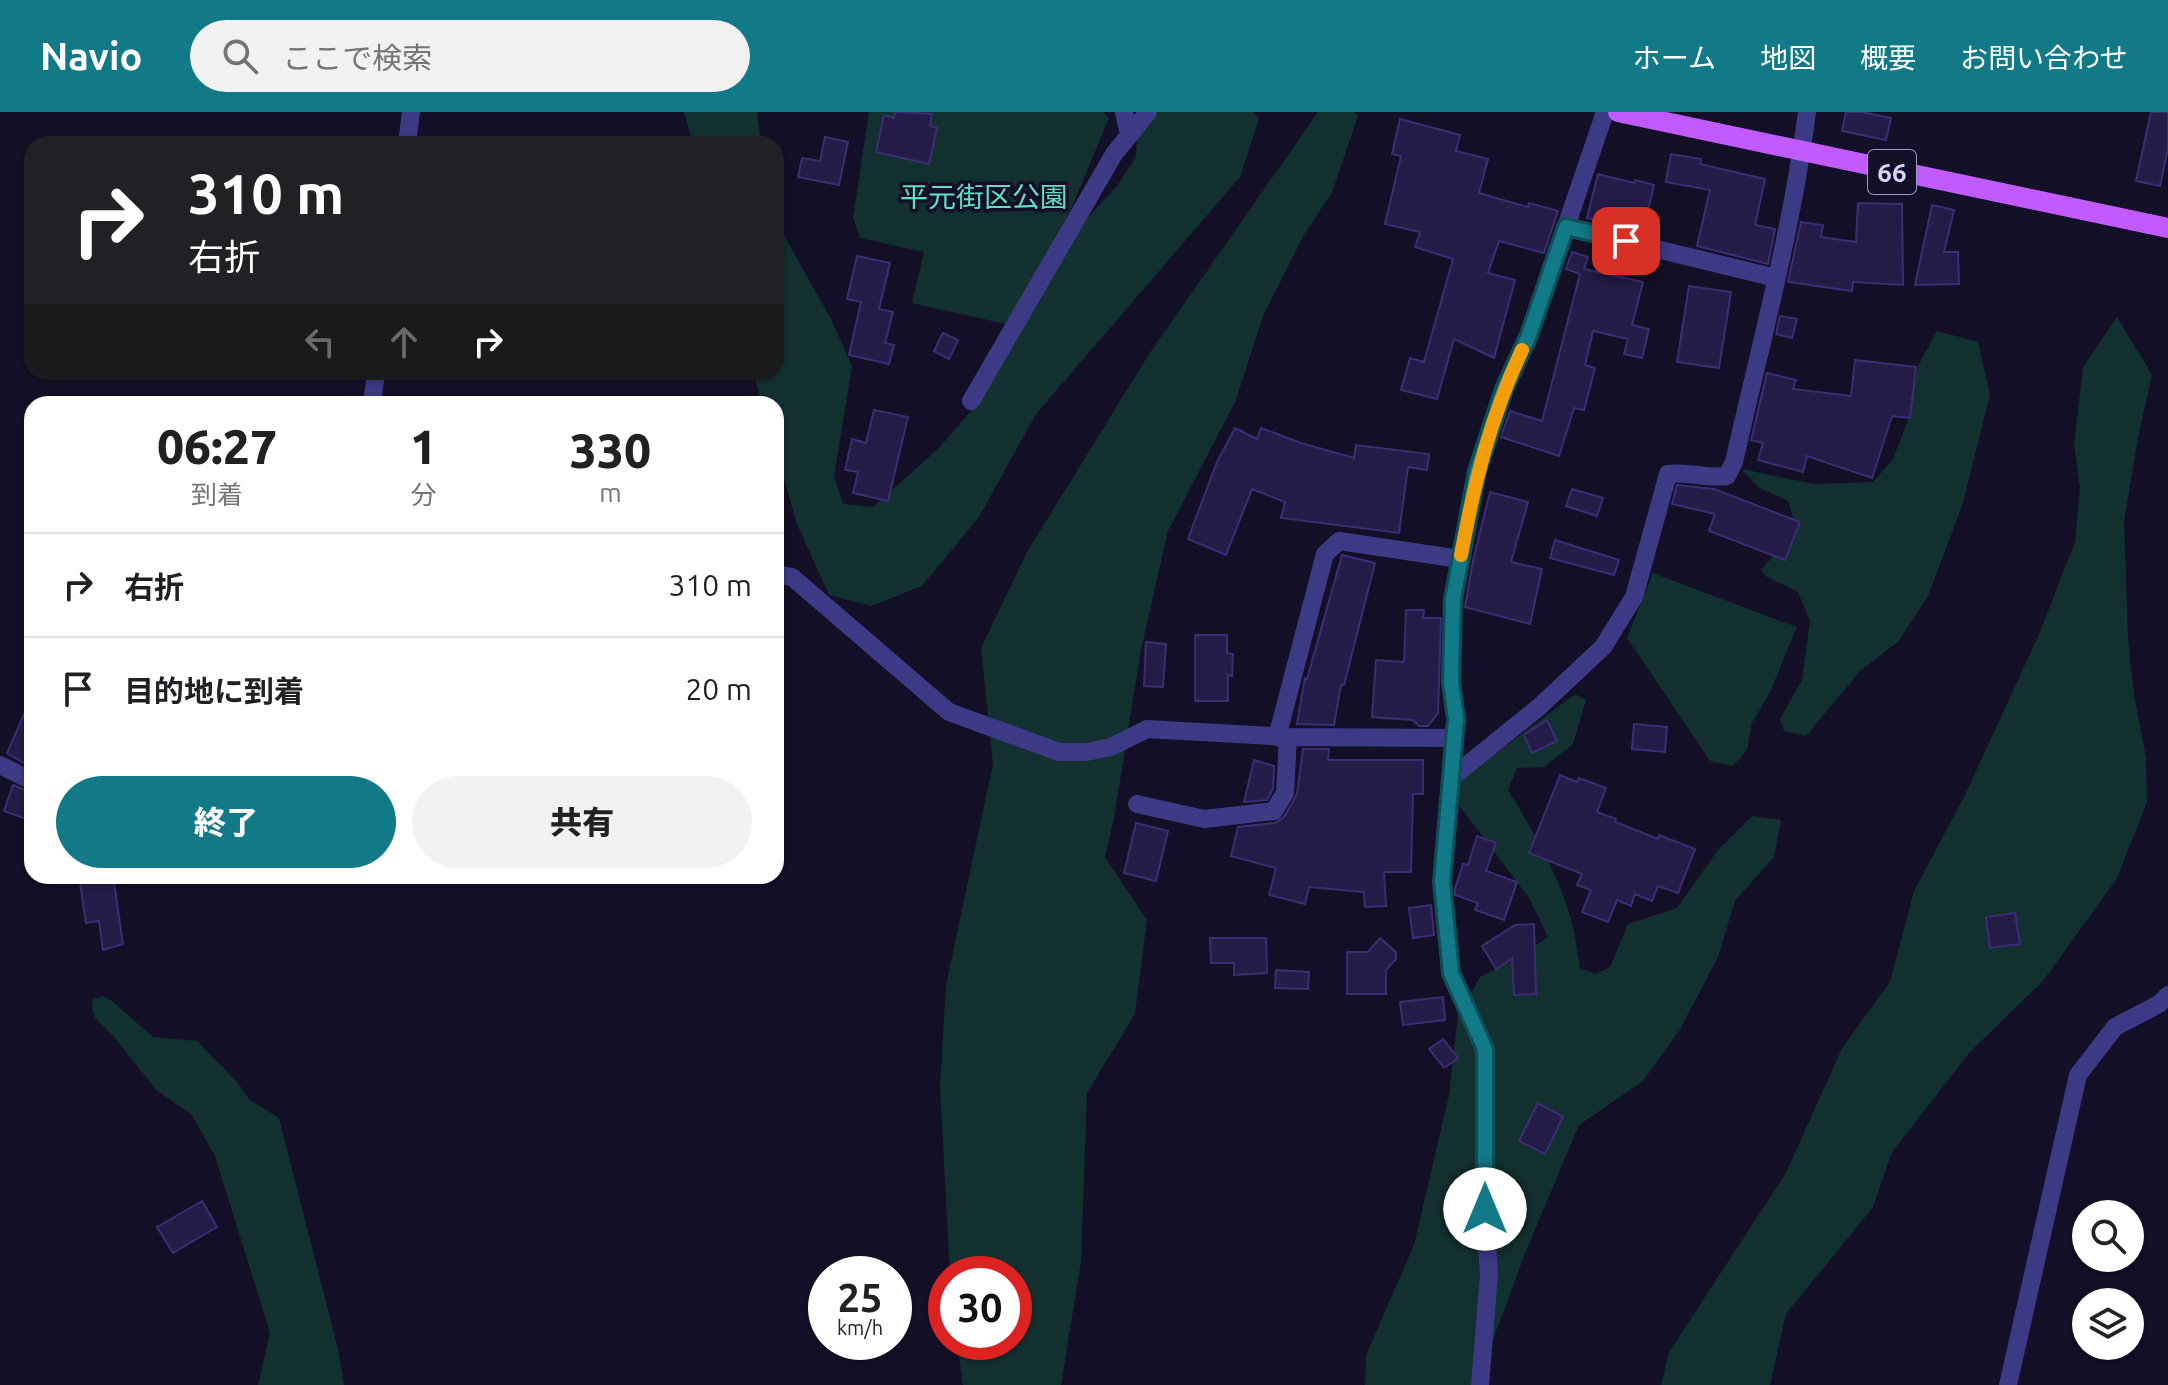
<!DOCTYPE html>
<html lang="ja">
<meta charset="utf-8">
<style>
body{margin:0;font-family:Ubuntu,"Noto Sans JP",sans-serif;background:#f2f2f2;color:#202124;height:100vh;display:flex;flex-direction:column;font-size:30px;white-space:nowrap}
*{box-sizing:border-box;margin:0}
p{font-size:26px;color:#757577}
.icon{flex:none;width:44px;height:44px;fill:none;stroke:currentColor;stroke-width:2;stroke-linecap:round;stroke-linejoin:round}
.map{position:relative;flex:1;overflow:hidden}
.panel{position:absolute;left:24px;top:284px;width:760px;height:488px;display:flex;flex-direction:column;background:#fff;border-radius:24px;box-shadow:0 2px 6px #0004}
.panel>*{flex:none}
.banner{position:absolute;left:24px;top:24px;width:760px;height:244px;border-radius:24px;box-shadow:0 2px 6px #0004;background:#202124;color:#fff;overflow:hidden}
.controls{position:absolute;left:2072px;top:1088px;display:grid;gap:16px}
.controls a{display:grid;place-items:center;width:72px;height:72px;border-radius:50%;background:#fff;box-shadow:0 2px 6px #0004;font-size:40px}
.speed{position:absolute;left:808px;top:1144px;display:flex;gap:16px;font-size:40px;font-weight:700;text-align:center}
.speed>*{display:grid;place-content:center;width:104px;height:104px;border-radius:50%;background:#fff;box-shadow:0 2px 6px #0004;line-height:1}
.speed small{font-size:20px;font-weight:400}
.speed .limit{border:12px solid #d22;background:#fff;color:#111}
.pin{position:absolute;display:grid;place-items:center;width:68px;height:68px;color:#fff;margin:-34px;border-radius:16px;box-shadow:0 4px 12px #0006}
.me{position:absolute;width:88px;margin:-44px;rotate:0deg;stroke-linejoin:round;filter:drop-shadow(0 0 6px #0008)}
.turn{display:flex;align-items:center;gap:28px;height:168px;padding:0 32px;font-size:36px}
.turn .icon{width:104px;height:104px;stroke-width:2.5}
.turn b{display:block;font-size:56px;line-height:68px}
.lanes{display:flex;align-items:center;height:76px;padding:0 32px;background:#0003;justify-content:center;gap:40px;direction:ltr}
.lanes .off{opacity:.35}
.eta{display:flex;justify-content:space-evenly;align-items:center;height:136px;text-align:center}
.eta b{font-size:48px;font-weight:800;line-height:56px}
.cta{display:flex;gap:16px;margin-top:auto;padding:16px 32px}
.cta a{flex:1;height:92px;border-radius:48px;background:#127987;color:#fff;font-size:32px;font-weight:800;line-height:92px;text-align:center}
.cta a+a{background:#f2f2f2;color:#202124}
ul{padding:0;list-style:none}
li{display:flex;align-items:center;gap:24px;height:104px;padding:0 32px;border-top:2px solid #e0e0e0}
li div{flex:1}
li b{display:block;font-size:30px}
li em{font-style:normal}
header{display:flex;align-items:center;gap:48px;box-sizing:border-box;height:112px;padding:0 40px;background:#127987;color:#fff}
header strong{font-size:38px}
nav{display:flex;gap:44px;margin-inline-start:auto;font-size:28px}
.search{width:560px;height:72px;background:#f2f2f2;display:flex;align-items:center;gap:20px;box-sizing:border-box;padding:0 28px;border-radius:44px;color:#757577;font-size:30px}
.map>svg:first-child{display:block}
.green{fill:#12302f}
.building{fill:#241b47;stroke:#3b2d73;stroke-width:2}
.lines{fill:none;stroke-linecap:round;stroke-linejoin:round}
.minor{stroke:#3d3a85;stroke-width:18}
.primary{stroke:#c25bff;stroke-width:20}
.route-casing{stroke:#0c4f58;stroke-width:20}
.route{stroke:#127987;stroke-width:14}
.slow{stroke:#f59e0b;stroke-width:14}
.labels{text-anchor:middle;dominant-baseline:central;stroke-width:7;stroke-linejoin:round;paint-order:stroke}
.shield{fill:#130f26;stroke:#9e99be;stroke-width:2}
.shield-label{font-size:26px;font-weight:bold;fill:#d9d4ff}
.park-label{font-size:28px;fill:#5fe0c0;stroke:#130f26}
</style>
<header>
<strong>Navio</strong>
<div class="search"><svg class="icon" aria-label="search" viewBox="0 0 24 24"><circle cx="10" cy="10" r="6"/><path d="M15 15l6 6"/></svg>ここで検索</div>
<nav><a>ホーム</a><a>地図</a><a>概要</a><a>お問い合わせ</a></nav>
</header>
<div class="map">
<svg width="2168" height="1273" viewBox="0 0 2168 1273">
<rect width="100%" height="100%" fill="#130f26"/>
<path class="green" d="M 684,0 L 757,0 L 761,32 L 693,32 Z
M 869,0 L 1103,0 L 1109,6 L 1071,97 L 1010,213 L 912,191 L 924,140 L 860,126 L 853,106 Z
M 1139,0 L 1253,0 L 1259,7 L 1240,65 L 1036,302 L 979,405 L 922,474 L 871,494 L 829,483 L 797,412 L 776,339 L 776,292 L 762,292 L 753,260 L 776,260 L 776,100 L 782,120 L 831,207 L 852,254 L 834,364 L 843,392 L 873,395 L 940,335 L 976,293 L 1056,140 L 1117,74 L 1136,45 Z
M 1318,0 L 1355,0 L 1358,4 L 1332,80 L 1304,123 L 1263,204 L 1236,288 L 1168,419 L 1141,538 L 1114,706 L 1105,745 L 1147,808 L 1135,902 L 1087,981 L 1081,1149 L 1061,1273 L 963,1273 L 957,1230 L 1014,1230 L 1014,1162 L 950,1162 L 940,975 L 946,873 L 993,652 L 981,536 L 1027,440 L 1149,242 Z
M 2117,205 L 2152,263 L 2139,321 L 2124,410 L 2128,526 L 2134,583 L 2146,645 L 2147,690 L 2116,768 L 2043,869 L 1970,940 L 1892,1040 L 1873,1095 L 1786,1202 L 1770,1273 L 1661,1273 L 1669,1240 L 1786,1061 L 1842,936 L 1890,870 L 1914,779 L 1965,683 L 2040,520 L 2075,430 L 2080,375 L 2074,333 L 2083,255 Z
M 1937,219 L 1978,230 L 1990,283 L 1962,394 L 1928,484 L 1899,529 L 1860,559 L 1806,624 L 1784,619 L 1780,607 L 1802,568 L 1810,509 L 1798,480 L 1767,465 L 1761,458 L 1773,444 L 1792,431 L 1796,416 L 1788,389 L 1758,375 L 1742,357 L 1814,372 L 1873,370 L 1893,347 L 1908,308 L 1918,254 Z
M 1653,461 L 1797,515 L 1770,580 L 1752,611 L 1747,638 L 1733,654 L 1710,649 L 1627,526 Z
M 1575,582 L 1586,588 L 1573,632 L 1544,655 L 1517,656 L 1508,678 C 1532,717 1558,762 1571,807 C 1575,822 1577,839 1580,856 L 1595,862 L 1610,855 L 1628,812 L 1677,796 L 1718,738 L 1752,704 L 1781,708 L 1774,745 L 1735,789 L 1718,845 L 1679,919 L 1643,969 L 1579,1013 L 1526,1139 L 1476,1273 L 1365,1273 L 1366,1243 L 1414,1133 L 1449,983 L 1458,902 L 1481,864 L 1513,849 L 1548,825 L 1529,786 L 1459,693 L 1460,668 Z
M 103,884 L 112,889 L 153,925 L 197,929 L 238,971 L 249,987 L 279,1006 L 338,1237 L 344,1273 L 258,1273 L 270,1221 L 215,1044 L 191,1002 L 156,978 L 115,926 L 95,906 L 92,896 L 93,887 Z"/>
<path class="building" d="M 895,0 L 932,2 L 930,14 L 937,16 L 929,52 L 876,40 L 884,3 L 894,6 Z
M 1846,0 L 1862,0 L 1891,6 L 1886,28 L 1842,19 Z
M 2151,0 L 2168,0 L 2168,36 L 2160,74 L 2136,69 Z
M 1400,7 L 1460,23 L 1456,39 L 1488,47 L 1479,81 L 1528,95 L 1529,91 L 1558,99 L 1544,141 L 1499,129 L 1488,161 L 1515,168 L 1494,246 L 1454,227 L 1437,287 L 1401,278 L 1410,246 L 1424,250 L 1453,147 L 1415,135 L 1420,120 L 1385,112 L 1401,44 L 1392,42 Z
M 825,25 L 848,30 L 839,73 L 798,65 L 802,46 L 820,49 Z
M 1671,42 L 1701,47 L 1700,52 L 1765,67 L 1755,113 L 1775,117 L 1768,152 L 1697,134 L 1710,78 L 1666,70 Z
M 1598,62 L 1634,71 L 1635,68 L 1654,73 L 1643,119 L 1587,106 Z
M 1858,91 L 1902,92 L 1903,173 L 1853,170 L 1852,179 L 1788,170 L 1801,110 L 1823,113 L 1821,125 L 1856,130 Z
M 1932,93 L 1954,98 L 1944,140 L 1958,140 L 1959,172 L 1915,173 Z
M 1572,140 L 1588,145 L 1584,157 L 1643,170 L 1632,213 L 1649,217 L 1642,246 L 1624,242 L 1628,227 L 1593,219 L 1585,253 L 1595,256 L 1584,298 L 1574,296 L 1559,344 L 1501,325 L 1510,299 L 1542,309 L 1580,162 L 1566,157 Z
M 857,144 L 890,151 L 879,197 L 893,200 L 885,231 L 894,233 L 889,252 L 849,243 L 861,190 L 847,187 Z
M 1689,174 L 1731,180 L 1719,256 L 1677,250 Z
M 1780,204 L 1797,207 L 1792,226 L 1776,222 Z
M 943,221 L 958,228 L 949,247 L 934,239 Z
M 1855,248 L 1916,255 L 1910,306 L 1892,304 L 1872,366 L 1807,344 L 1803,360 L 1758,348 L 1763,331 L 1751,328 L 1767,261 L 1796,268 L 1793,277 L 1851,284 Z
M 874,298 L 908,305 L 888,389 L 853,381 L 858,360 L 845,358 L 852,327 L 866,331 Z
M 1235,316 L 1257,327 L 1261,316 L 1301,331 L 1354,346 L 1356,333 L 1429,342 L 1427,358 L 1408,355 L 1399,421 L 1281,406 L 1285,390 L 1252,377 L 1226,443 L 1188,427 L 1217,350 Z
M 1677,373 L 1714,377 L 1800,410 L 1785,448 L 1709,419 L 1715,402 L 1672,392 Z
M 1572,377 L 1603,386 L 1597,404 L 1566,394 Z
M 1490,380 L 1528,390 L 1511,450 L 1542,457 L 1530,512 L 1465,495 L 1473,449 Z
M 1555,428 L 1619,448 L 1614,463 L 1550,446 Z
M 1342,443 L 1375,451 L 1344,573 L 1341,573 L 1334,613 L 1297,612 L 1305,566 L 1307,567 Z
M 1406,498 L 1424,498 L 1423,506 L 1441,506 L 1438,601 L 1428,614 L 1419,614 L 1413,608 L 1372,605 L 1376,548 L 1404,550 Z
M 1195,523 L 1227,523 L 1227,541 L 1233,542 L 1232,564 L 1228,563 L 1228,589 L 1195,589 Z
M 1146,530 L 1166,532 L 1163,575 L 1144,574 Z
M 32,584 L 32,656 L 7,641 Z
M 1547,608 L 1557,629 L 1532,641 L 1524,623 Z
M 1634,612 L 1667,615 L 1665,640 L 1632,637 Z
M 1303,637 L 1329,637 L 1328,648 L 1423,648 L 1423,682 L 1413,682 L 1411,760 L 1384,760 L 1386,794 L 1365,795 L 1364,780 L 1309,775 L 1305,792 L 1269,783 L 1276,756 L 1231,744 L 1238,715 L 1275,711 L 1284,705 L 1297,682 Z
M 1254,648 L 1274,654 L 1273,677 L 1267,688 L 1244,690 Z
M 1560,663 L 1577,670 L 1579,666 L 1606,676 L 1597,700 L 1616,707 L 1615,710 L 1658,727 L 1659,723 L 1695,737 L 1678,781 L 1658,774 L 1652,789 L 1635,782 L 1631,794 L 1617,788 L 1608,810 L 1582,800 L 1591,778 L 1577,773 L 1582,762 L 1529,741 Z
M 13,673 L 32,681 L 32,709 L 4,699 Z
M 1136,711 L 1168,719 L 1156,769 L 1124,761 Z
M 1477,724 L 1496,731 L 1486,759 L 1517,770 L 1504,808 L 1475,798 L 1478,791 L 1455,783 L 1455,777 L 1463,752 L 1468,753 Z
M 79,764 L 116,764 L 114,770 L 123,832 L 103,838 L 99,809 L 86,811 Z
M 1431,793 L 1434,823 L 1413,826 L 1409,796 Z
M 2015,801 L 2020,832 L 1990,836 L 1986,805 Z
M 1534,812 L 1536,882 L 1514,883 L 1512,847 L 1496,857 L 1482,834 L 1515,813 Z
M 1210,826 L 1266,826 L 1267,861 L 1234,863 L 1234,851 L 1211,851 Z
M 1380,826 L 1396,840 L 1396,847 L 1386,858 L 1386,882 L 1347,882 L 1347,840 L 1368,840 Z
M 1276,858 L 1309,860 L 1308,877 L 1275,876 Z
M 1443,885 L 1445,908 L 1403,913 L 1400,890 Z
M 1443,927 L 1458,946 L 1444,956 L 1429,937 Z
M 1538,991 L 1563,1005 L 1545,1042 L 1519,1029 Z
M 202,1089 L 217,1115 L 173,1141 L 157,1115 Z"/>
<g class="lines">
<path class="minor" d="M 1124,0 L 1129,23
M 407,32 L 411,0
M 1566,115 L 1776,166
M 971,289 L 1114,42 L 1148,0
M 372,292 L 376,260
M 776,462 L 792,465 L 949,600 L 1059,640 L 1086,640 L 1111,635 L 1147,617 L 1288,625 L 1454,626
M 1277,625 L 1325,442 L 1339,429 L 1460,447
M 0,653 L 32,669
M 1451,666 L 1539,595 L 1603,535 L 1634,485 L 1668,362 C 1688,359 1707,367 1727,364 L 1734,350 C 1760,234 1792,118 1807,0
M 1137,692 L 1204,707 L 1274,699 L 1285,681 L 1288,625
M 1480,1273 L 1489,1163 L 1485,1097 L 1485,937 L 1451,861 L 1442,770 L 1456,607 L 1451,570 L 1453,487 L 1477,359 L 1504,277 L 1529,223 L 1605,0
M 2008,1273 L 2078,963 L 2115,915 L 2159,892 L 2168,883"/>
<path class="primary" d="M 1618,0 L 2168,116"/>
</g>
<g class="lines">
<defs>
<path id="route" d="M 1485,1097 L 1485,937 L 1451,861 L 1442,770 L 1456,607 L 1451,570 L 1453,487 L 1477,359 L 1504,277 L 1529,223 L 1566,115 L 1626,129"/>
</defs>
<use href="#route" class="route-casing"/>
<use href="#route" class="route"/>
<path class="slow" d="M 1461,443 C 1475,368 1490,307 1522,238"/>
</g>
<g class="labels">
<rect class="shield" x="1868" y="38" width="48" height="44" rx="6"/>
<g class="shield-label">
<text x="1892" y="60">66</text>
</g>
<g class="park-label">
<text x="984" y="84">平元街区公園</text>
</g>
</g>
</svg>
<div class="controls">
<a><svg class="icon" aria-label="search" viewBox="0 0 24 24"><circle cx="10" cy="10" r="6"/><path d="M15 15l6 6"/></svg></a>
<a><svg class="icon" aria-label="layers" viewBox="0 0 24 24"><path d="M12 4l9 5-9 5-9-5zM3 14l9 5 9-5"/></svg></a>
</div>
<div class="speed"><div>25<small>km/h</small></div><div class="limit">30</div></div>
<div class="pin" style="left:1626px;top:129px;background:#d93025"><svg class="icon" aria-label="arrive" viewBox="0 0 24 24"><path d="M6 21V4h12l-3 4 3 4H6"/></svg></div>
<svg class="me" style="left:1485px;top:1097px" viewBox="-20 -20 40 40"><circle r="19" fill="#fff"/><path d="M0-13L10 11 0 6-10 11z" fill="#127987"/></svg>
<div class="banner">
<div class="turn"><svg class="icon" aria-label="right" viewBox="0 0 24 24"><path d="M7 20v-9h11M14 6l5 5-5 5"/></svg><div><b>310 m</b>右折</div></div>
<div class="lanes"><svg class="icon off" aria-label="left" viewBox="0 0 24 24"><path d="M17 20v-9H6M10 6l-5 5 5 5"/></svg><svg class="icon off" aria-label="ahead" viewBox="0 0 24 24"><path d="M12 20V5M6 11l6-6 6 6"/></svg><svg class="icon" aria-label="right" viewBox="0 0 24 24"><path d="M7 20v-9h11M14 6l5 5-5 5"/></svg></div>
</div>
<section class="panel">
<div class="eta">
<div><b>06:27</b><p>到着</p></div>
<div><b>1</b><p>分</p></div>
<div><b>330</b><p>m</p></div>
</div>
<ul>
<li><svg class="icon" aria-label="right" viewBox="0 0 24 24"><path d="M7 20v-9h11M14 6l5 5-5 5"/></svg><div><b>右折</b></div><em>310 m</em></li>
<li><svg class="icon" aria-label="arrive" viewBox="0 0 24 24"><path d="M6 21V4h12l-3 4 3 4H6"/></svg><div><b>目的地に到着</b></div><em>20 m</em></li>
</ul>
<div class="cta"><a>終了</a><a>共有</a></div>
</section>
</div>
